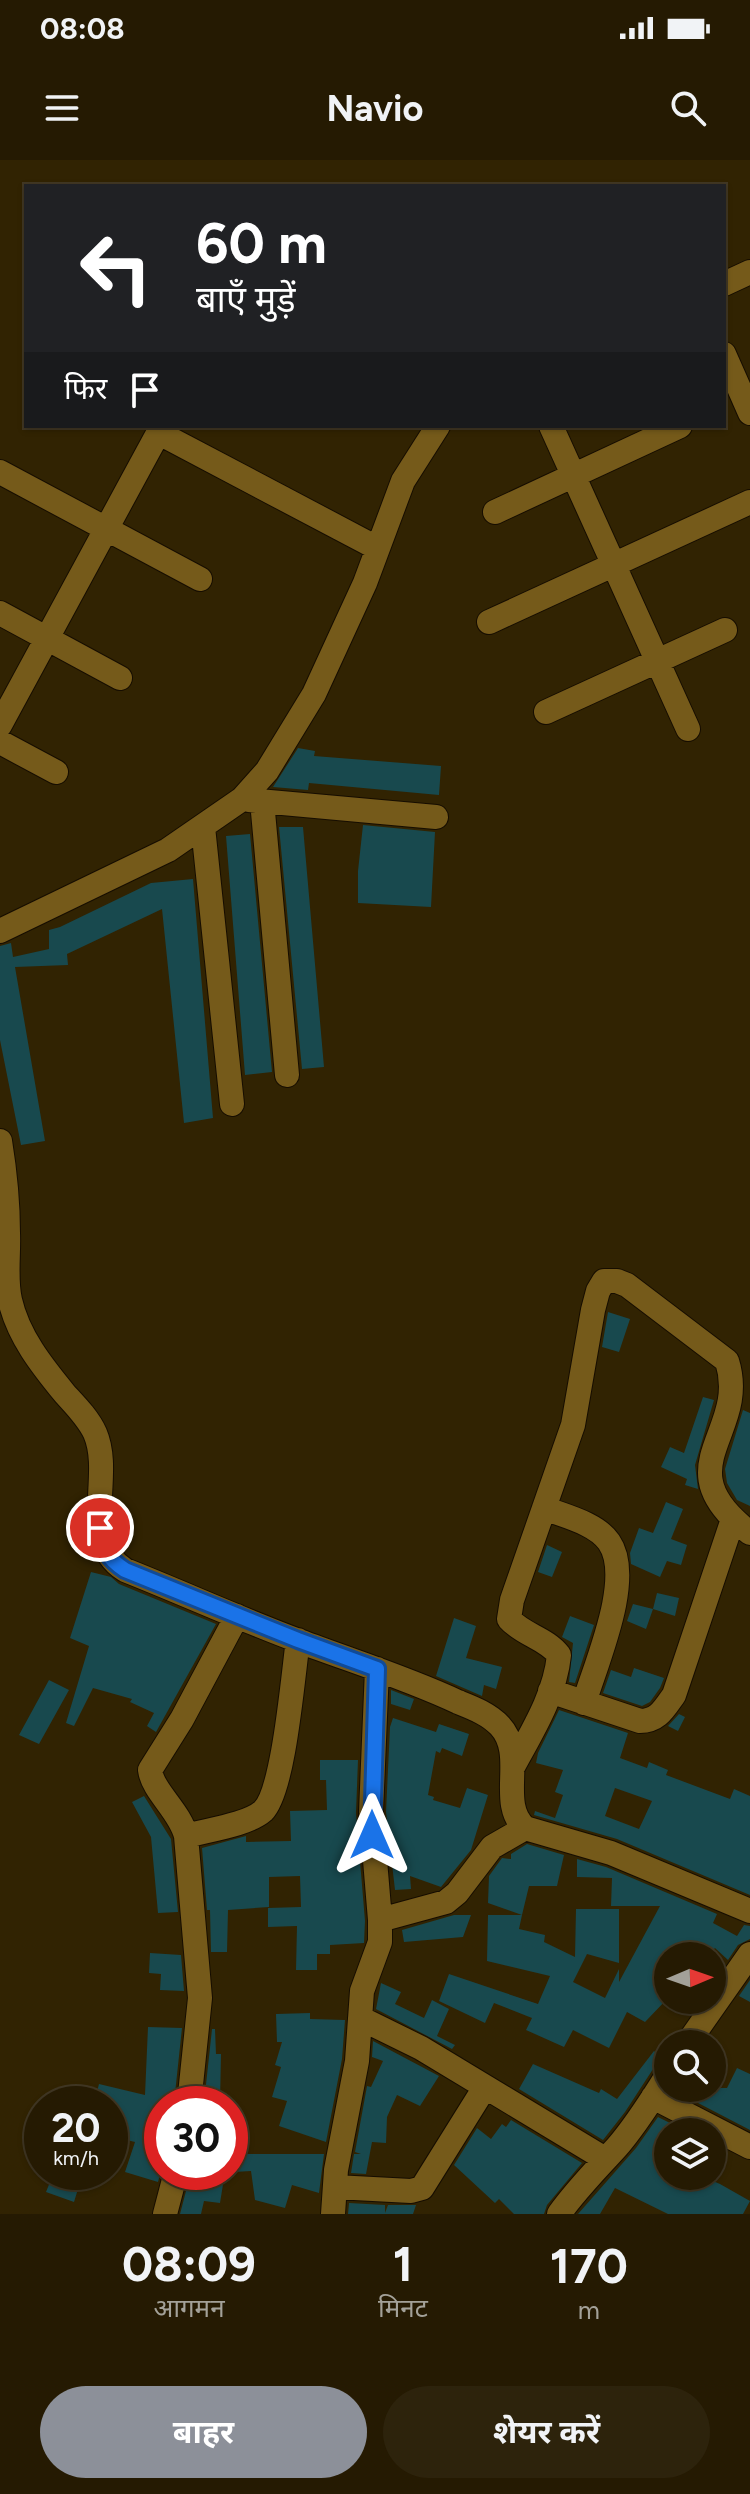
<!DOCTYPE html>
<html lang="hi">
<meta charset="utf-8">
<style>
body{margin:0;font-family:Figtree,"Noto Sans Devanagari",sans-serif;background:#2d230c;color:#f1f3f6;height:100vh;display:flex;flex-direction:column;font-size:30px;white-space:nowrap}
*{box-sizing:border-box;margin:0}
p{font-size:26px;color:#a3a199}
.icon{flex:none;width:44px;height:44px;fill:none;stroke:currentColor;stroke-width:2;stroke-linecap:round;stroke-linejoin:round}
.map{position:relative;height:2054px;overflow:hidden}
.panel{display:flex;flex-direction:column;background:#251a02;flex:1}
.panel>*{flex:none}
.guide{position:absolute;left:24px;top:24px;width:702px;height:244px;border-radius:0px;box-shadow:0 2px 6px #0004,0 0 0 2px #423824;background:#202124;color:#fff;overflow:hidden}
.needle{width:52px;rotate:88deg}
.buttons{position:absolute;left:654px;top:1782px;display:grid;gap:16px}
.buttons a{display:grid;place-items:center;width:72px;height:72px;border-radius:50%;background:#251a02;box-shadow:0 2px 6px #0004,0 0 0 2px #423824;font-size:40px}
.speed{position:absolute;left:24px;top:1926px;display:flex;gap:16px;font-size:40px;font-weight:700;text-align:center}
.speed>*{display:grid;place-content:center;width:104px;height:104px;border-radius:50%;background:#251a02;box-shadow:0 2px 6px #0004,0 0 0 2px #423824;line-height:1}
.speed small{font-size:20px;font-weight:400}
.speed .limit{border:12px solid #d22;background:#fff;color:#111}
.pin{position:absolute;display:grid;place-items:center;width:68px;height:68px;color:#fff;margin:-34px;border:4px solid #fff;border-radius:50%;box-shadow:0 2px 8px #0007}
.me{position:absolute;width:88px;margin:-44px;rotate:0deg;stroke-linejoin:round;filter:drop-shadow(0 0 6px #0008)}
.turn{display:flex;align-items:center;gap:28px;height:168px;padding:0 40px;font-size:36px}
.turn .icon{width:104px;height:104px;stroke-width:2.5}
.turn b{display:block;font-size:56px;line-height:68px}
.then{display:flex;align-items:center;height:76px;padding:0 40px;background:#0003;gap:16px;font-size:30px}
.eta{display:flex;justify-content:space-evenly;align-items:center;height:136px;text-align:center}
.eta b{font-size:48px;font-weight:700;line-height:56px}
.button{display:flex;gap:16px;margin-top:auto;padding:16px 40px}
.button a{flex:1;height:92px;border-radius:48px;background:#8c9099;color:#fff;font-size:32px;font-weight:700;line-height:92px;text-align:center}
.button a+a{background:#2d230c;color:#f1f3f6}
.status{display:flex;justify-content:space-between;align-items:center;height:56px;padding:0 40px;background:#251a02;direction:ltr}
.status svg{height:22px;fill:currentColor}
header{display:flex;justify-content:space-between;align-items:center;height:104px;padding:0 40px;background:#251a02;font-size:36px;font-weight:700}
.map>svg:first-child{display:block}
.building{fill:#18494e;fill-rule:evenodd}
.lines{fill:none;stroke-linecap:round;stroke-linejoin:round}
.minor-casing{stroke:#160d00;stroke-width:26}
.minor{stroke:#755a1a;stroke-width:24}
.route-casing{stroke:#114b97;stroke-width:20}
.route{stroke:#1a73e8;stroke-width:14}
</style>
<div class="status"><b>08:08</b><svg viewBox="0 0 49 12"><path d="M0 12V9h3v3zM5 12V6h3v6zM10 12V3h3v9zM15 12V0h3v12zM26 1h20v11H26zM47 4h2v5h-2z"/></svg></div>
<header><svg class="icon" aria-label="menu" viewBox="0 0 24 24"><path d="M4 6h16M4 12h16M4 18h16"/></svg>Navio<svg class="icon" aria-label="search" viewBox="0 0 24 24"><circle cx="10" cy="10" r="6"/><path d="M15 15l6 6"/></svg></header>
<div class="map">
<svg width="750" height="2054" viewBox="0 0 750 2054">
<rect width="100%" height="100%" fill="#312302"/>
<path class="building" d="M 298,588 L 315,591 L 314,596 L 441,606 L 439,635 L 309,623 L 308,630 L 273,627 Z
M 363,665 L 435,672 L 431,747 L 358,743 L 358,711 Z
M 279,667 L 303,667 L 324,907 L 302,909 Z
M 250,674 L 272,912 L 245,915 L 226,676 Z
M 193,719 L 213,958 L 184,963 L 162,749 L 67,794 L 68,805 L 15,807 L 45,981 L 21,985 L 0,880 L 0,786 L 11,783 L 13,797 L 49,789 L 49,770 L 60,767 L 151,723 Z
M 608,1152 L 630,1159 L 619,1192 L 602,1187 Z
M 703,1237 L 714,1240 L 695,1305 L 698,1329 L 685,1325 L 687,1319 L 661,1307 L 670,1287 L 684,1293 Z
M 743,1250 L 750,1253 L 750,1346 L 737,1340 L 727,1323 L 725,1309 Z
M 666,1342 L 683,1349 L 671,1379 L 687,1385 L 681,1405 L 667,1401 L 660,1417 L 631,1404 L 630,1393 L 639,1368 L 653,1373 Z
M 547,1385 L 562,1392 L 552,1417 L 538,1412 Z
M 91,1412 L 111,1417 L 119,1424 L 216,1464 L 156,1572 L 147,1566 L 154,1553 L 130,1542 L 132,1539 L 93,1528 L 74,1566 L 66,1563 L 89,1486 L 70,1478 Z
M 657,1433 L 679,1438 L 675,1456 L 653,1449 Z
M 633,1444 L 653,1449 L 646,1469 L 627,1461 Z
M 570,1456 L 594,1465 L 575,1523 L 569,1522 L 573,1483 L 562,1477 Z
M 454,1458 L 476,1466 L 466,1498 L 502,1507 L 496,1529 L 484,1525 L 482,1536 L 436,1516 Z
M 634,1508 L 664,1518 L 660,1528 L 650,1542 L 642,1546 L 603,1533 L 611,1510 L 631,1517 Z
M 49,1520 L 69,1530 L 39,1584 L 19,1575 Z
M 391,1530 L 414,1539 L 410,1550 L 391,1544 Z
M 559,1550 L 628,1573 L 620,1598 L 647,1608 L 649,1602 L 668,1610 L 666,1615 L 730,1639 L 734,1629 L 750,1636 L 750,1735 L 617,1679 L 534,1655 L 535,1651 L 555,1658 L 563,1635 L 555,1632 L 563,1610 L 536,1603 L 538,1593 ZM 615,1628 L 652,1641 L 639,1669 L 605,1656 Z
M 679,1554 L 685,1557 L 678,1571 L 668,1566 Z
M 393,1558 L 436,1572 L 439,1564 L 469,1574 L 462,1596 L 442,1588 L 440,1593 L 436,1591 L 428,1635 L 434,1637 L 433,1640 L 460,1648 L 467,1628 L 488,1635 L 471,1690 L 441,1727 L 410,1716 L 411,1729 L 395,1730 L 386,1652 L 390,1567 Z
M 320,1600 L 358,1600 L 356,1653 L 365,1761 L 364,1783 L 330,1785 L 330,1794 L 317,1794 L 317,1810 L 296,1810 L 297,1766 L 268,1767 L 268,1748 L 301,1747 L 300,1716 L 269,1717 L 269,1747 L 228,1750 L 227,1792 L 211,1792 L 210,1750 L 207,1750 L 202,1688 L 246,1676 L 246,1682 L 291,1681 L 290,1651 L 327,1650 L 326,1620 L 320,1620 Z
M 144,1636 L 171,1679 L 178,1752 L 158,1753 L 151,1677 L 132,1642 Z
M 527,1684 L 564,1695 L 557,1726 L 529,1726 L 522,1755 L 488,1743 L 489,1716 L 502,1698 L 511,1699 L 511,1694 Z
M 577,1699 L 606,1707 L 717,1754 L 713,1763 L 737,1776 L 744,1765 L 750,1766 L 750,1779 L 738,1785 L 728,1800 L 715,1788 L 708,1796 L 668,1796 L 668,1838 L 645,1862 L 627,1852 L 609,1888 L 573,1870 L 564,1887 L 526,1870 L 532,1858 L 494,1843 L 485,1863 L 439,1841 L 449,1814 L 538,1844 L 550,1816 L 487,1801 L 488,1755 L 522,1755 L 519,1769 L 545,1775 L 544,1782 L 575,1797 L 576,1749 L 619,1749 L 619,1803 L 587,1794 L 573,1822 L 605,1838 L 619,1809 L 619,1822 L 660,1746 L 611,1746 L 612,1718 L 577,1717 Z
M 454,1755 L 471,1755 L 463,1777 L 404,1782 L 402,1770 Z
M 150,1793 L 181,1795 L 184,1831 L 160,1830 L 161,1814 L 149,1813 Z
M 750,1820 L 750,1842 L 739,1836 Z
M 381,1823 L 401,1832 L 395,1844 L 424,1858 L 432,1840 L 449,1849 L 437,1876 L 455,1885 L 452,1889 L 376,1849 Z
M 310,1853 L 310,1859 L 345,1860 L 342,1899 L 326,1982 L 279,1966 L 287,1941 L 272,1937 L 281,1907 L 275,1905 L 282,1882 L 277,1882 L 276,1854 Z
M 148,1867 L 182,1868 L 174,1943 L 162,1943 L 162,2007 L 158,2022 L 125,2012 L 135,1982 L 110,1976 L 110,1944 L 94,1944 L 99,1924 L 145,1935 Z
M 212,1869 L 215,1869 L 216,1894 L 221,1894 L 220,1943 L 204,1943 Z
M 373,1881 L 439,1916 L 420,1946 L 397,1935 L 387,1957 L 386,1983 L 372,1982 L 366,2014 L 351,2013 L 354,1994 L 361,1994 L 355,1992 L 367,1926 L 371,1927 L 383,1901 L 372,1897 Z
M 654,1891 L 665,1900 L 655,1906 L 625,1952 L 603,1980 L 519,1929 L 533,1904 L 599,1933 L 601,1929 L 617,1939 Z
M 737,1908 L 750,1914 L 750,1970 L 675,1931 L 677,1928 L 727,1928 Z
M 658,1957 L 688,1972 L 668,1972 L 668,2016 L 701,2016 L 720,2024 L 750,2041 L 743,2054 L 668,2054 L 615,2028 L 600,2054 L 578,2054 L 636,1988 Z
M 511,1960 L 582,2003 L 547,2045 L 544,2054 L 514,2054 L 499,2039 L 495,2043 L 454,2005 L 477,1968 L 491,1979 L 502,1964 L 506,1967 Z
M 233,1994 L 324,1994 L 319,2033 L 292,2025 L 285,2048 L 255,2040 L 251,2011 L 234,2012 Z
M 54,2012 L 69,2012 L 82,2016 L 74,2042 L 46,2032 Z
M 191,2012 L 225,2012 L 220,2043 L 204,2041 L 201,2054 L 180,2054 Z
M 349,2043 L 385,2045 L 385,2053 L 388,2045 L 416,2045 L 413,2054 L 348,2054 Z"/>
<g class="lines">
<defs>
<path id="minor" d="M 724,124 L 750,112
M 724,194 L 750,253
M 551,266 L 688,569
M 159,273 L 377,388
M 0,312 L 200,419
M 495,352 L 680,266
M 0,453 L 120,518
M 489,462 L 750,342
M 546,552 L 725,470
M 0,565 L 162,266
M 0,582 L 56,612
M 249,640 L 436,657
M 262,641 L 287,915
M 203,667 L 232,944
M 0,771 L 168,690 L 242,639 L 267,611 L 314,534 L 365,423 L 403,321 L 438,266
M 0,981 C 5,1012 8,1041 8,1073 C 9,1094 5,1119 10,1140 C 18,1176 42,1206 65,1234 C 76,1246 88,1258 95,1273 C 114,1317 78,1380 125,1410 C 183,1433 240,1459 299,1481 C 352,1501 407,1518 458,1542 C 473,1548 489,1554 500,1566 C 527,1595 497,1643 525,1668 L 611,1693 L 750,1751
M 544,1348 C 564,1356 596,1363 609,1382 C 634,1418 596,1503 584,1543
M 550,1531 L 640,1561 C 658,1561 664,1549 674,1535 L 733,1359
M 514,1605 C 533,1570 555,1535 559,1495 C 546,1478 523,1475 509,1459 L 512,1440 L 573,1265 L 593,1150 L 598,1131 L 604,1121 L 617,1121 L 627,1125 L 727,1201 C 750,1274 662,1306 750,1373
M 186,1676 C 207,1670 247,1665 263,1651 C 284,1631 293,1514 298,1480
M 380,1760 L 446,1742 L 457,1733 L 492,1687 L 525,1668
M 360,1858 L 421,1888 L 605,1999
M 687,1884 L 750,1794
M 653,1937 L 750,1987
M 189,1944 L 200,1838 L 186,1676 C 180,1651 153,1632 150,1610 L 182,1559 L 237,1456
M 335,2027 L 411,2031 L 422,2028 L 485,1927
M 165,2054 L 176,2012
M 333,2054 L 336,2010 L 357,1901 L 362,1831 L 380,1782 L 380,1760 L 371,1652 L 377,1509
M 559,2054 C 577,2029 597,2009 617,1987 C 637,1964 652,1939 668,1914"/>
</defs>
<use href="#minor" class="minor-casing"/>
<use href="#minor" class="minor"/>
</g>
<g class="lines">
<defs>
<path id="route" d="M 100,1368 C 102,1388 108,1399 125,1410 L 298,1480 L 377,1509 L 372,1675"/>
</defs>
<use href="#route" class="route-casing"/>
<use href="#route" class="route"/>
</g>
</svg>
<div class="buttons">
<a><svg class="needle" viewBox="-14 -14 28 28"><path d="M0-13l5 13h-10z" fill="#e53935"/><path d="M0 13l5-13h-10z" fill="#a3a199"/></svg></a>
<a><svg class="icon" aria-label="search" viewBox="0 0 24 24"><circle cx="10" cy="10" r="6"/><path d="M15 15l6 6"/></svg></a>
<a><svg class="icon" aria-label="layers" viewBox="0 0 24 24"><path d="M12 4l9 5-9 5-9-5zM3 14l9 5 9-5"/></svg></a>
</div>
<div class="speed"><div>20<small>km/h</small></div><div class="limit">30</div></div>
<div class="pin" style="left:100px;top:1368px;background:#d93025"><svg class="icon" aria-label="arrive" viewBox="0 0 24 24"><path d="M6 21V4h12l-3 4 3 4H6"/></svg></div>
<svg class="me" style="left:372px;top:1675px" viewBox="-20 -20 40 40"><path d="M0-17L14 15 0 8-14 15z" fill="#1a73e8" stroke="#fff" stroke-width="4"/></svg>
<div class="guide">
<div class="turn"><svg class="icon" aria-label="left" viewBox="0 0 24 24"><path d="M17 20v-9H6M10 6l-5 5 5 5"/></svg><div><b>60 m</b>बाएँ मुड़ें</div></div>
<div class="then">फिर<svg class="icon" aria-label="arrive" viewBox="0 0 24 24"><path d="M6 21V4h12l-3 4 3 4H6"/></svg></div>
</div>
</div>
<section class="panel">
<div class="eta">
<div><b>08:09</b><p>आगमन</p></div>
<div><b>1</b><p>मिनट</p></div>
<div><b>170</b><p>m</p></div>
</div>
<div class="button"><a>बाहर</a><a>शेयर करें</a></div>
</section>
